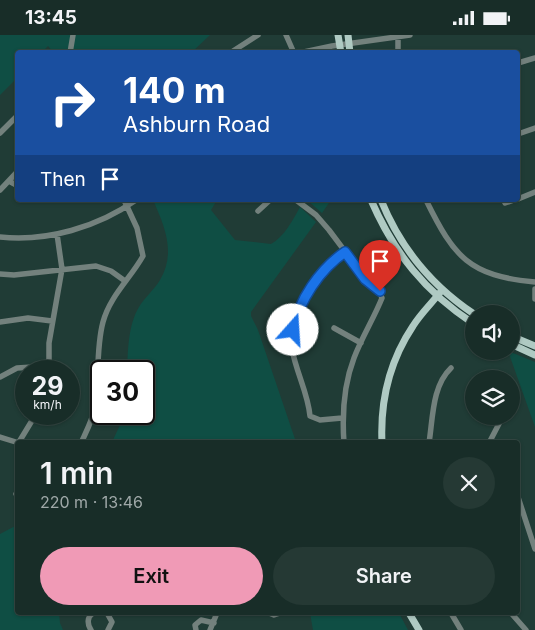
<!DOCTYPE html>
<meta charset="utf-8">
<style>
body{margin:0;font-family:Inter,sans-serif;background:#253934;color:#f1f3f6;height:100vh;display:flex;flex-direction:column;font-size:19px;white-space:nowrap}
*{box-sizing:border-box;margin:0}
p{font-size:16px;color:#9fa8a8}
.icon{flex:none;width:28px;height:28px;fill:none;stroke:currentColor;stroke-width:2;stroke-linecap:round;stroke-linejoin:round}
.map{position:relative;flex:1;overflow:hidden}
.side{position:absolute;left:15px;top:405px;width:505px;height:175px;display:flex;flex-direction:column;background:#182d28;border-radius:5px;box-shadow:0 1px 4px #0004,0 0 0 1px #364945}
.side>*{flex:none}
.guide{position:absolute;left:15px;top:15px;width:505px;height:152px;border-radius:5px;box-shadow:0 1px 4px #0004,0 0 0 1px #364945;background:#1a4fa0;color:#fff;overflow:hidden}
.tools{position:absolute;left:465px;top:270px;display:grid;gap:10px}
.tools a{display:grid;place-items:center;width:55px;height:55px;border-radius:50%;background:#182d28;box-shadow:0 1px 4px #0004,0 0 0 1px #364945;font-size:25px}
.speed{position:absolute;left:15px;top:325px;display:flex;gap:10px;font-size:25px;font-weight:700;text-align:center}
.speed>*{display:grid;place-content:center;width:65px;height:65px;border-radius:50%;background:#182d28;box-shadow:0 1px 4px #0004,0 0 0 1px #364945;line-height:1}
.speed small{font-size:12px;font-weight:400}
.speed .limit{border:2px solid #111;border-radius:8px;background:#fff;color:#111}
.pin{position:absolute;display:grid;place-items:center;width:42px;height:42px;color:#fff;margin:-51px -21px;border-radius:50% 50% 50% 0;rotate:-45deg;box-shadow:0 0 5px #0007}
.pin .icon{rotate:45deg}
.me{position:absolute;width:55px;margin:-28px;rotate:19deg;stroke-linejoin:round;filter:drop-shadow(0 0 4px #0008)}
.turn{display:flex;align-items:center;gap:18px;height:105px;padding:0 25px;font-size:22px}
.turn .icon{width:65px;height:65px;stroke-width:2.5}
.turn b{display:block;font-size:35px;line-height:42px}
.then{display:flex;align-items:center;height:48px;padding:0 25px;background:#0003;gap:10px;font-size:19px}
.round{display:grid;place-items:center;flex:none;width:52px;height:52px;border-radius:26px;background:#253934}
.headline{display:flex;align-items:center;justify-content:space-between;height:85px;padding:0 25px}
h1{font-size:30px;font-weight:600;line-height:38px}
.primary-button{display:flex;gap:10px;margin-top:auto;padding:10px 25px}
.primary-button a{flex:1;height:58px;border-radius:30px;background:#f09ab6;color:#111;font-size:20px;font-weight:600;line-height:58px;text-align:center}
.primary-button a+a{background:#253934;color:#f1f3f6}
.status{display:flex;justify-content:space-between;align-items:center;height:35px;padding:0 25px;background:#182d28;direction:ltr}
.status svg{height:14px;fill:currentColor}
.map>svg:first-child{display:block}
.green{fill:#0f4e44}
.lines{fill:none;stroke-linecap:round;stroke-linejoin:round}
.minor{stroke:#73817d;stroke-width:5.5}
.major{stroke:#afcac3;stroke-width:7}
.route-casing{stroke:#114b97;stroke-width:12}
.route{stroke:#1a73e8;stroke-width:9}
</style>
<div class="status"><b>13:45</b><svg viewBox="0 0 49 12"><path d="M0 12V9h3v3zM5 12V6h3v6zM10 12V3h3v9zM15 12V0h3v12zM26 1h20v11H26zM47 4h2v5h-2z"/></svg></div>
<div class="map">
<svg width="535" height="595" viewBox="0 0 535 595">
<rect width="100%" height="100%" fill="#203c36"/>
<path class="green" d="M 0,0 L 210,0 L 192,17 L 54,18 L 48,11 L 42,17 L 18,18 L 17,43 L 0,60 Z
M 153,165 L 217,165 L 211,175 L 235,205 L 271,209 C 284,202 293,185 300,172 L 316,187 L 251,277 L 251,281 L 258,295 L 296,407 L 112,407 L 120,390 L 122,379 L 144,379 L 144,336 L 127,336 C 128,316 128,290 139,272 C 144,263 154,255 160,245 C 176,218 165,192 153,165 Z
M 307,165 L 331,165 L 322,178 Z
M 508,316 L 535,327 L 535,392 Z
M 17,490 L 18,578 L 59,578 L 60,588 L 63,595 L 0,595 L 0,499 Z
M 310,578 L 399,578 L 408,595 L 313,595 Z"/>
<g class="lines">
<path class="minor" d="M 286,0 L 294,18
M 398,2 L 398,18
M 70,18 L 73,0
M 230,18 L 258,0
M 299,18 L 332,11 L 410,0
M 518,28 L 535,23
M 0,98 L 18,80
M 518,99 L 535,93
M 9,146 L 18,151
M 0,155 L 18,136
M 518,164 L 535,157
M 296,165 L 316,180 L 329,195 L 365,243 L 379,256 L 382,263 C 374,283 362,302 354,323 C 344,349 342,380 344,408
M 426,165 C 454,222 469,241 535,247
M 504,165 L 505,168 L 514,165
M 258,176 L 270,165
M 0,202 C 47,207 98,192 136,165
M 0,239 L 14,240 L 96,231 L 111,236 L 125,246
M 535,254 L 535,264
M 0,287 L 28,283 L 52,286
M 334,293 L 361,308
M 49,336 L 49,308 L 62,234 L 57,199
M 0,342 L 17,333 L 48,331
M 342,383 L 320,385 L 310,381 C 308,358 296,337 292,314 C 288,287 310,247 329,228 C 334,224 340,221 345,217
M 0,402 L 19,408
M 19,407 L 36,379
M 81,408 C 87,395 94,382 96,368 C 99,341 96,313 103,287 C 110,261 130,244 143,221 L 137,193 L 124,165
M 429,408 C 433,383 432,351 451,333
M 489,408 L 503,381
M 16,459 L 18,458
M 518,462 L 535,514
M 107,578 L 112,587 L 108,595
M 269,578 L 274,580 L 280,578
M 451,578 L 461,595
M 511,578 L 526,595
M 91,595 C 87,589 87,582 93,578
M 196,595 L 195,590 L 201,585 L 214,588
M 210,595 L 217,578"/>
<path class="major" d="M 338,0 L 341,18
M 348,0 L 350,18
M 371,165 C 394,218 425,257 474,289
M 381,165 C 400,212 432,251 474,279
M 511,301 L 535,311
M 511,309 L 535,320
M 382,408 C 380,365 389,327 413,291 C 421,278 433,267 442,255
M 409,578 L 419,595"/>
</g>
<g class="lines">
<defs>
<path id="route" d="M 293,295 C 299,265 320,234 345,217 L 365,244 L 380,256"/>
</defs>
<use href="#route" class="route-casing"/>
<use href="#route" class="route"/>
</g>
</svg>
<div class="tools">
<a><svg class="icon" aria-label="sound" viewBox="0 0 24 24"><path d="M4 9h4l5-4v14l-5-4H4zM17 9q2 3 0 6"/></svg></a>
<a><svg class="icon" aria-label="layers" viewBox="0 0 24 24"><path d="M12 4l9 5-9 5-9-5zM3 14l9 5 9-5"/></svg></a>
</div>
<div class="speed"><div>29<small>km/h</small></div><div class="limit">30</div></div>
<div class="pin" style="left:380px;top:256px;background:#d93025"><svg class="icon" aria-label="arrive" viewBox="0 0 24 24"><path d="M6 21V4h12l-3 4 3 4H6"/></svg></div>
<svg class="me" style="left:293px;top:295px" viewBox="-20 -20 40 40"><circle r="19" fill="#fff"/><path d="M0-13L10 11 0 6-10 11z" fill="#1a73e8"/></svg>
<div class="guide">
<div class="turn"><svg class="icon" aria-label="right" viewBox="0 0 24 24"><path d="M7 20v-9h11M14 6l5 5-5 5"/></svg><div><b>140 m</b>Ashburn Road</div></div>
<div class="then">Then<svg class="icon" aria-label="arrive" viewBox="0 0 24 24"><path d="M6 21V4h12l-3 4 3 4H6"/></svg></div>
</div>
<section class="side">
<div class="headline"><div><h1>1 min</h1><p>220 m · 13:46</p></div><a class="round"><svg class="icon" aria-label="close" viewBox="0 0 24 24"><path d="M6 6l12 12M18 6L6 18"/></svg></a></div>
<div class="primary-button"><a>Exit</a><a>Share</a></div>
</section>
</div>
